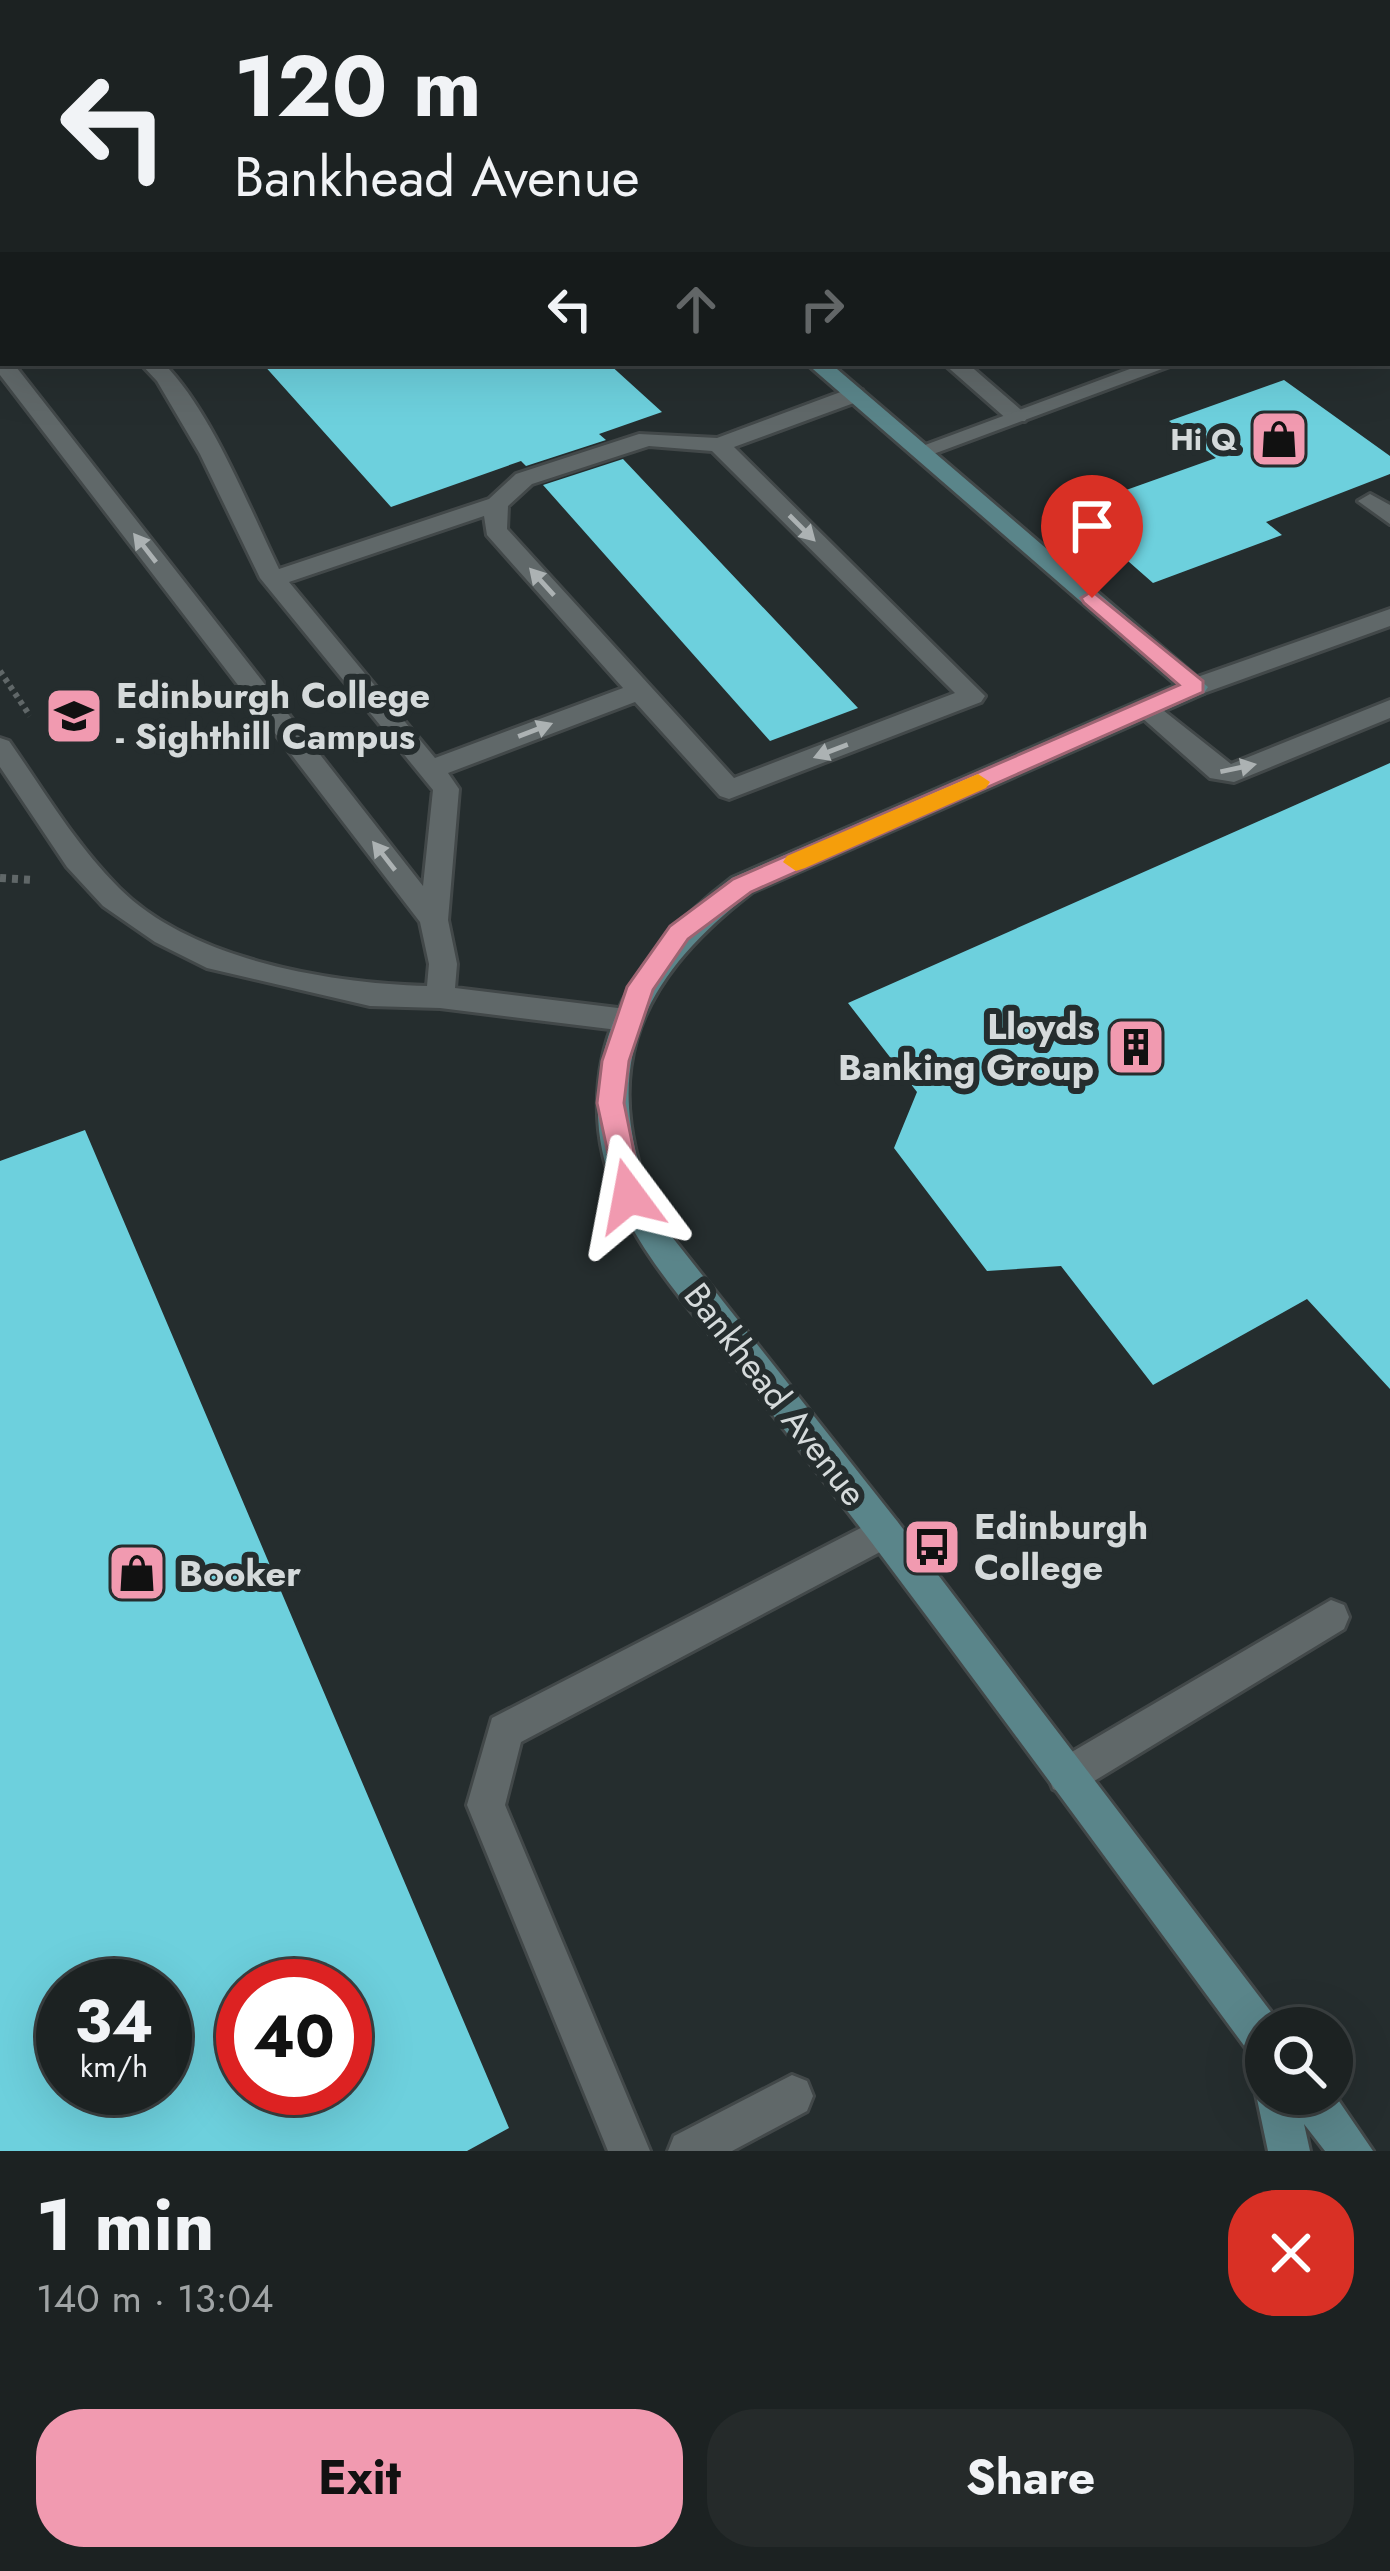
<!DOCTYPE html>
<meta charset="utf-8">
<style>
body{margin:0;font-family:Jost,sans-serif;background:#252a2a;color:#f1f3f6;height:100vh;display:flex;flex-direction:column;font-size:45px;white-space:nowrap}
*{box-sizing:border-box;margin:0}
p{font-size:39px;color:#a0a4a5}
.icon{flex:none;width:66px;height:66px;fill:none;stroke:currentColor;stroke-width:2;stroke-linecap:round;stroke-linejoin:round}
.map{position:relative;height:2151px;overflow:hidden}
.details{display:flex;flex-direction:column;background:#1c2222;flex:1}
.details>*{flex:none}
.top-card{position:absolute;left:0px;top:0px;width:1392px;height:366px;box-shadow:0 12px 48px #0002,0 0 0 3px #3a3f40;background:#1c2222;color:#f1f3f6;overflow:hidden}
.buttons{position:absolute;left:1245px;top:2007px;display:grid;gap:24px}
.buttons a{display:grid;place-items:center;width:108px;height:108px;border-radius:50%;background:#1c2222;box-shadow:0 12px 48px #0002,0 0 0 3px #3a3f40;font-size:60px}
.speed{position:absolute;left:36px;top:1959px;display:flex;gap:24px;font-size:60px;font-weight:700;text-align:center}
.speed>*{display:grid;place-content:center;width:156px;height:156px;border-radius:50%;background:#1c2222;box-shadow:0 12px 48px #0002,0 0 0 3px #3a3f40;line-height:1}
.speed small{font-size:30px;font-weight:400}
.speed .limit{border:18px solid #d22;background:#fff;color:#111}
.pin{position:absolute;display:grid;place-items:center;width:102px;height:102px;color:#fff;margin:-123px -51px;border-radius:50% 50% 50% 0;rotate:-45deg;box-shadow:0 0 12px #0007}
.pin .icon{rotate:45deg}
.me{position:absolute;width:132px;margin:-66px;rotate:347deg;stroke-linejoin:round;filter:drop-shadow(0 0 9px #0008)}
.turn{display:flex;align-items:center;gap:42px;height:252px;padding:0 36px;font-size:54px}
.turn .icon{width:156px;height:156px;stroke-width:2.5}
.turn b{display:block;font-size:84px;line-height:102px}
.lanes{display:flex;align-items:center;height:114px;padding:0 36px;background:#0003;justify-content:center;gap:60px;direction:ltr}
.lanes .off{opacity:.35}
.round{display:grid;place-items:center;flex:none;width:126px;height:126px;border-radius:48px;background:#252a2a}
.overview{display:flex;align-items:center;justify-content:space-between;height:204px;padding:0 36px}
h1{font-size:72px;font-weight:700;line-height:90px}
.primary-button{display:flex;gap:24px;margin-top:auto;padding:24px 36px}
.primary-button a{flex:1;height:138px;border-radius:48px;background:#f19ab0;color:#111;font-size:48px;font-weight:700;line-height:138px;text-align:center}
.primary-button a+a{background:#252a2a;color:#f1f3f6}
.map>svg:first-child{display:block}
.building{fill:#6dd0dd;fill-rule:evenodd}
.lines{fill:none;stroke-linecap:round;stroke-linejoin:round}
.lane-casing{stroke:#424849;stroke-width:6}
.street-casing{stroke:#424849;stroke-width:6}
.secondary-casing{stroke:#424849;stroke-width:6}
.path-far1{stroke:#606768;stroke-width:6;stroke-dasharray:4.5 4.5;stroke-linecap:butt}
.path{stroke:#606768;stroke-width:8;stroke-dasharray:6 6;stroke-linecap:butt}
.lane{fill:#606869;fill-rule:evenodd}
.street{fill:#606869;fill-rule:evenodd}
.secondary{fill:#5a858a;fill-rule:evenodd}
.oneway{fill:#acb2b3}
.route{fill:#f19ab0;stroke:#9d6472;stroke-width:3}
.slow{fill:#f59e0b}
.labels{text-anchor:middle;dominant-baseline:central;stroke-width:12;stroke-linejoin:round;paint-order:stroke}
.far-poi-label{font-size:30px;font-weight:bold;fill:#d5dadb;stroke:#252d2e;text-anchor:end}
.poi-label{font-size:36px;font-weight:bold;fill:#d5dadb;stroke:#252d2e;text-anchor:start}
.street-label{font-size:36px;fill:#d5dadb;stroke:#252d2e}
</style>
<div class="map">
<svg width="1390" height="2151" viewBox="0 0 1390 2151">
<rect width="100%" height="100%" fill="#252d2e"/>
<path class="building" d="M 262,363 L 608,363 L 662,412 L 599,434 L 606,440 L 526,466 L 521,461 L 391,507 Z
M 1284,380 L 1390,456 L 1390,474 L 1266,522 L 1282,535 L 1153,583 L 1070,510 L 1216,458 L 1169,421 Z
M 623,459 L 858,708 L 770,741 L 543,485 Z
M 1390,763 L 1390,1389 L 1307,1299 L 1153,1385 L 1061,1266 L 987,1271 L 894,1148 L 917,1092 L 848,1003 Z
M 85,1130 L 509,2128 L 467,2151 L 0,2151 L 0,1161 ZM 63,1986 L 165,1986 L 165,2088 L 63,2088 ZM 243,1986 L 345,1986 L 345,2088 L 243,2088 Z"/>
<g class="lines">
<defs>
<path id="lane" d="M 56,0 L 75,0 L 77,3 L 58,3 Z
M 240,0 L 259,0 L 261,3 L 242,3 Z
M 0,108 L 3,108 L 3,120 L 0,120 Z
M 1389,130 L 1390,130 L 1390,142 L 1389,142 Z
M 3,281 L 3,294 L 0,295 L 0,282 Z
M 0,355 L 3,363 L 13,363 L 423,886 L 433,790 L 260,578 L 200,454 L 157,381 L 140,363 L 163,363 C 211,410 249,508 279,569 L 489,499 L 516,474 L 639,434 L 717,438 L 846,390 L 862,390 L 862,400 L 734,447 L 985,696 L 981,702 L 729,799 L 720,796 L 635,702 L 448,773 L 459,789 L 448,920 L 457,964 L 455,988 L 626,1009 L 636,1012 L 641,1020 L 636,1028 L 626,1031 L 440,1008 L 370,1006 L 207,968 L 155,942 L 103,906 L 67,867 L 0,767 L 0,738 L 9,741 C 44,791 75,844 119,888 C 191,960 328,983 427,986 L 429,964 L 420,922 L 0,375 ZM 649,446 L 712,451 L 955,693 L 734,778 L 507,529 L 508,506 L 532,484 ZM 484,516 L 487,535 L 623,688 L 435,758 L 289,582 Z
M 943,363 L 967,363 L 1028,416 L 1025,421 L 1009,421 Z
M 1370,494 L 1390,505 L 1390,524 L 1358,501 Z
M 1390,700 L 1390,718 L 1234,782 L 1210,778 L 1132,709 L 1136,703 L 1154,703 L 1231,764 Z
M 884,1516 L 897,1521 L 902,1532 L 897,1543 L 521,1742 L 505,1805 L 650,2151 L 608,2151 L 467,1805 L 492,1718 Z
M 1331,1600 L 1344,1605 L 1349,1617 L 1344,1629 L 1081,1789 L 1067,1795 L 1053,1789 L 1048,1776 L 1053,1763 Z
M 792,2075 L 807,2081 L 813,2096 L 807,2111 L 732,2151 L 668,2151 L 674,2136 Z"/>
<path id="street" d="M 635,0 L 663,0 L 633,3 Z
M 1350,0 L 1372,0 L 1374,3 L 1352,3 Z
M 1389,11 L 1390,11 L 1390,22 L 1389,22 Z
M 1389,278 L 1390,278 L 1390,290 L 1389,290 Z
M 1146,363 L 1178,363 L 928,456 L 920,458 L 909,451 Z
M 1390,609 L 1390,626 L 1204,693 L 1195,695 L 1182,687 L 1186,681 Z"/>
<path id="secondary" d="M 372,0 L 392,0 L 394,3 L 374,3 Z
M 806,363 L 830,363 L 1208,687 L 1204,693 L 752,892 C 630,986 596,1080 661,1223 L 897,1521 L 1281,2025 L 1266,2028 L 1266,2061 L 1251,2055 C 1125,1884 1000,1713 872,1543 C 826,1483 779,1423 733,1363 C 678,1293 609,1223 599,1130 C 588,1021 650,940 732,878 L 1177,685 Z
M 1266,2078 L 1266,2094 L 1332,2091 L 1373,2151 L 1325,2151 L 1304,2124 L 1310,2151 L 1268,2151 L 1256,2094 Z"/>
</defs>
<use href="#lane" class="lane-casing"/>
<use href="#street" class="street-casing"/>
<use href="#secondary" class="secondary-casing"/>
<path class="path-far1" d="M 0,671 L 30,716"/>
<path class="path" d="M 0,878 L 34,880"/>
<use href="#lane" class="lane"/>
<use href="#street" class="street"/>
<use href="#secondary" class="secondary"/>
</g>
<defs><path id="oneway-solid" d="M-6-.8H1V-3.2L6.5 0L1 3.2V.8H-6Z" transform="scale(3)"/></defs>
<g class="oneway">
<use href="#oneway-solid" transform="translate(802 528) rotate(45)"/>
<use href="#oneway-solid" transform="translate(145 548) rotate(-128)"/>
<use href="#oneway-solid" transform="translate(542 582) rotate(-132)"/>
<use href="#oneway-solid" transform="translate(535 730) rotate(-21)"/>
<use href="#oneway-solid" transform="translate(831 751) rotate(159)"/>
<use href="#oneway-solid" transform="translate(1238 768) rotate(-12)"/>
<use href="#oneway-solid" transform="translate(384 856) rotate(-128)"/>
</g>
<path class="route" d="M 1092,591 L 1203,681 L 1203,692 L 751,892 L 688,939 L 653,990 L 629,1061 L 624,1103 L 643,1196 L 639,1204 L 619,1204 L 597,1103 L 602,1061 L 627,987 L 670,926 L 733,879 L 1179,685 L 1084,603 L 1081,598 Z"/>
<path class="slow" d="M 978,774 L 990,782 L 986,788 L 805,868 L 796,871 L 783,862 L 787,856 Z"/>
<defs>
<symbol id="shop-square" viewBox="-11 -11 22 22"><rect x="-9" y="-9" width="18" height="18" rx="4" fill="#f19ab0" stroke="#252d2e"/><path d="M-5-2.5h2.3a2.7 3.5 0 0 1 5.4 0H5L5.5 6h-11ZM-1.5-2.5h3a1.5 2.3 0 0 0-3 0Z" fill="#111"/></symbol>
<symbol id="university-square" viewBox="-11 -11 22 22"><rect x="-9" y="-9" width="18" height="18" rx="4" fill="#f19ab0" stroke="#252d2e"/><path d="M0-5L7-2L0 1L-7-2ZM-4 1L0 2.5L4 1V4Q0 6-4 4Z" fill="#111"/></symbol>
<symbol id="building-square" viewBox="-11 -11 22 22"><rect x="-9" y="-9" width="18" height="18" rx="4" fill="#f19ab0" stroke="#252d2e"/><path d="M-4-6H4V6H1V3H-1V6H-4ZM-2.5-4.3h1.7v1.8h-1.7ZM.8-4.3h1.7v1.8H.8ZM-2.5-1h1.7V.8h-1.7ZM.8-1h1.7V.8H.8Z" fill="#111"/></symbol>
<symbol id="bus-square" viewBox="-11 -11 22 22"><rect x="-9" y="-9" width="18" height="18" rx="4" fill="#f19ab0" stroke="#252d2e"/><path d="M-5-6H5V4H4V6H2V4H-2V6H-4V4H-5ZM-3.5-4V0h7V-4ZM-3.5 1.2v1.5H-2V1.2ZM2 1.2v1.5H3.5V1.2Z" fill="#111"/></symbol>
</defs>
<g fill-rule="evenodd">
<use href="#shop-square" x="1246" y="406" width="66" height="66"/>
<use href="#university-square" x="41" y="683" width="66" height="66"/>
<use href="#building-square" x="1103" y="1014" width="66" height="66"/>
<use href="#bus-square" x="899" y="1514" width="66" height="66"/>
<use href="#shop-square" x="104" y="1540" width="66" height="66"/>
</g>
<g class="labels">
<g class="far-poi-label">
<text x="1237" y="439">Hi Q</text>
</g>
<g class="poi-label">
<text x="116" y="695">Edinburgh College<tspan x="116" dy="41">- Sighthill Campus</tspan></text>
<text x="1094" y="1026" text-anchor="end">Lloyds<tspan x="1094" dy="41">Banking Group</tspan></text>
<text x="974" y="1526">Edinburgh<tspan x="974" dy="41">College</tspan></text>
<text x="179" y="1573">Booker</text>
</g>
<g class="street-label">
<text transform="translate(776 1394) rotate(52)">Bankhead Avenue</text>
</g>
</g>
</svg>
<div class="buttons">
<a><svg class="icon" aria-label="search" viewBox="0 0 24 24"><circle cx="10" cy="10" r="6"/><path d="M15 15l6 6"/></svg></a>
</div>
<div class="speed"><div>34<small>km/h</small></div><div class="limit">40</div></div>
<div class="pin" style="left:1092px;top:598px;background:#d93025"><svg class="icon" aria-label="arrive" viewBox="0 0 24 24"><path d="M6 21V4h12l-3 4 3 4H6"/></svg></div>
<svg class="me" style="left:629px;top:1196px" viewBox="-20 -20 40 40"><path d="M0-17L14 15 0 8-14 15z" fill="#f19ab0" stroke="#fff" stroke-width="4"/></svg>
<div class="top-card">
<div class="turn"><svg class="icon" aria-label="left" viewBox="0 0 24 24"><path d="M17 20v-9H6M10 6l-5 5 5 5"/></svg><div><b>120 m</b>Bankhead Avenue</div></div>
<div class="lanes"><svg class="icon" aria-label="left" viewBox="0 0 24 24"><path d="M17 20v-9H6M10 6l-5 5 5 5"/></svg><svg class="icon off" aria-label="ahead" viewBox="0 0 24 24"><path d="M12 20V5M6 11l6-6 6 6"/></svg><svg class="icon off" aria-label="right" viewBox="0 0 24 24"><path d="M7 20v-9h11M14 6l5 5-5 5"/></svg></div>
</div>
</div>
<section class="details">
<div class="overview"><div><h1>1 min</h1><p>140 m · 13:04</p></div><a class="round" style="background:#d93025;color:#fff"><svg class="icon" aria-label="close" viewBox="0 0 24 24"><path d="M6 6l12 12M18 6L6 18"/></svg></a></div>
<div class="primary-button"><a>Exit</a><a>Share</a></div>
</section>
